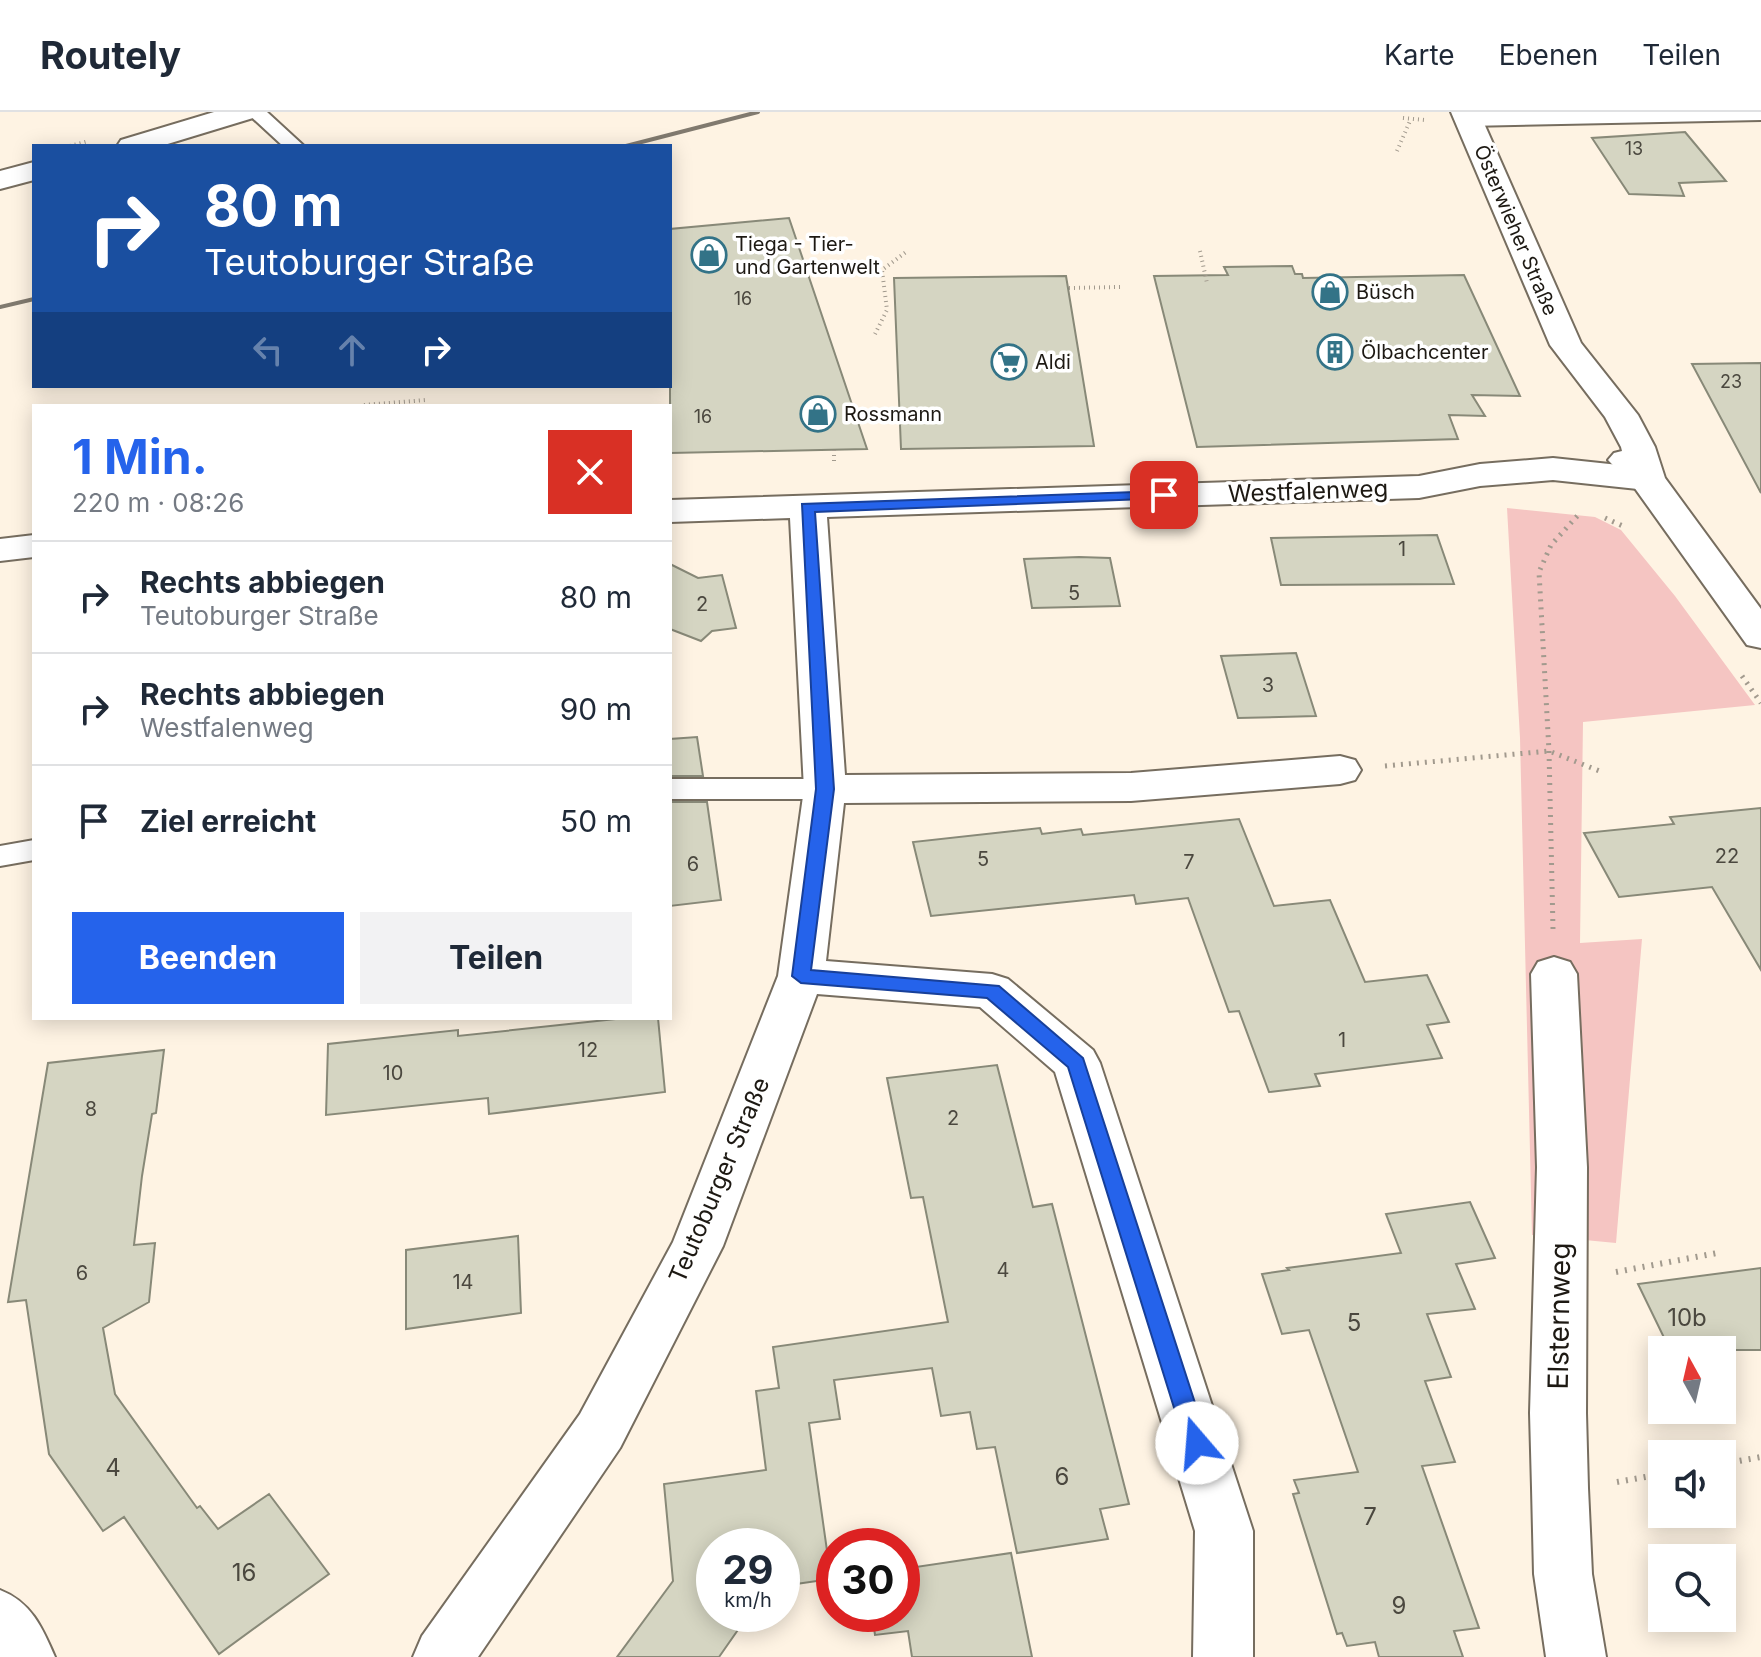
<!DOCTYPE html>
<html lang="de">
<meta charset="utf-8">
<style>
body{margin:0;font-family:Inter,sans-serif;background:#f2f2f3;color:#1f2937;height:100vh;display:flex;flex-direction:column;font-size:30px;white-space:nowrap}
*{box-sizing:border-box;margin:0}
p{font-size:26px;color:#747a83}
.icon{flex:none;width:44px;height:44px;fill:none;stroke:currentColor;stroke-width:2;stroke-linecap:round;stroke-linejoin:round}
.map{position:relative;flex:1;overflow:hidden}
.panel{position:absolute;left:32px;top:292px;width:640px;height:616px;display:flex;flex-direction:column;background:#fff;border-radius:0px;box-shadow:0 4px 20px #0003}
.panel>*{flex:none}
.top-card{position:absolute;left:32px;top:32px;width:640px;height:244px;border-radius:0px;box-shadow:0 4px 20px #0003;background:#1a4fa0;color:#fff;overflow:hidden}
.needle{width:52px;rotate:352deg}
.tools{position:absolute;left:1648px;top:1224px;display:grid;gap:16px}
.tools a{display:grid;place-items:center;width:88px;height:88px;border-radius:0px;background:#fff;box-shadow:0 4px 20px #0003;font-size:40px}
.speed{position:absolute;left:696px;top:1416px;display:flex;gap:16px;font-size:40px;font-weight:700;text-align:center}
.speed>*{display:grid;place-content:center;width:104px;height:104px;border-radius:50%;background:#fff;box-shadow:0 4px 20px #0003;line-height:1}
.speed small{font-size:20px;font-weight:400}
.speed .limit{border:12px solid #d22;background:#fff;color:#111}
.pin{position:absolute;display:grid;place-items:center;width:68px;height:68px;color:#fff;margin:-34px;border-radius:16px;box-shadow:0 4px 12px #0006}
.me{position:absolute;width:88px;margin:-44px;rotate:342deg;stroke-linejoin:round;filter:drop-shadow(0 0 6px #0008)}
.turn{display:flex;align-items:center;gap:28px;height:168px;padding:0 40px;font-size:36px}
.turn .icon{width:104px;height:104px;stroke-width:2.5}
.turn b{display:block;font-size:56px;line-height:68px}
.lanes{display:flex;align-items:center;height:76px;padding:0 40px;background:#0003;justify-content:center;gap:40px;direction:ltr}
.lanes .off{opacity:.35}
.round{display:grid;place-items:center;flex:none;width:84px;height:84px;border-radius:0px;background:#f2f2f3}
.head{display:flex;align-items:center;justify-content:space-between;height:136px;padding:0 40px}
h1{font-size:48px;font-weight:700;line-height:60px;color:#2563eb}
.action{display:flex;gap:16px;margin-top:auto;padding:16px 40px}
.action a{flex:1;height:92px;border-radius:0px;background:#2563eb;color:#fff;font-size:32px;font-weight:700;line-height:92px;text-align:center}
.action a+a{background:#f2f2f3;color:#1f2937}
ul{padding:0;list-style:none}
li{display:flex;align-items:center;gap:24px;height:112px;padding:0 40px;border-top:2px solid #e0e1e3}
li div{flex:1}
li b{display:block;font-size:30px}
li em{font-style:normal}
header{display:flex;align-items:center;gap:48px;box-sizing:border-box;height:112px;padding:0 40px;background:#fff;border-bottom:2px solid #e0e1e3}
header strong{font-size:38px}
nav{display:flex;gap:44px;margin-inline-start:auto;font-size:28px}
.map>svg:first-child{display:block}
.green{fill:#f5c5c2}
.building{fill:#d5d5c2;stroke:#888978;stroke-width:2}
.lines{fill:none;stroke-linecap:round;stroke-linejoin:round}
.service-casing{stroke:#766d5f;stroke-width:4}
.minor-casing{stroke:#766d5f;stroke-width:4}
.tertiary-casing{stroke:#766d5f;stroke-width:4}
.secondary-casing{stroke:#766d5f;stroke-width:4}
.path-far2{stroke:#a29a8e;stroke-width:4;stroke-dasharray:1 4;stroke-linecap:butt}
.path-far1{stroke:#a29a8e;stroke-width:5;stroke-dasharray:2 6;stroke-linecap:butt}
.path{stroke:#a29a8e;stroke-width:6;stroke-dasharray:2 7;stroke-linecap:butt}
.service{fill:#fff;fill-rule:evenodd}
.minor{fill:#fff;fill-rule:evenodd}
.tertiary{fill:#fff;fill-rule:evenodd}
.secondary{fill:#fff;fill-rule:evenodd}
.rail{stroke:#817a6f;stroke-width:4}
.route{fill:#2563eb;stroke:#184099;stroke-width:2}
.labels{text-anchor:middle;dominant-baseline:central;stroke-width:7;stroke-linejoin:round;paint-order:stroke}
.far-number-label{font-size:18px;fill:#4b483f}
.far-street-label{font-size:20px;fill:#1d1913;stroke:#fff}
.far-poi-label{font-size:20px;fill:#1d1913;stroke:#fff;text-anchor:start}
.number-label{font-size:20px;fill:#4b483f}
.street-label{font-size:24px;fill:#1d1913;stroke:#fff}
.near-number-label{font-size:24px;fill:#4b483f}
.near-street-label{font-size:28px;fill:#1d1913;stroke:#fff}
</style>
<header>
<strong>Routely</strong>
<nav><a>Karte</a><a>Ebenen</a><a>Teilen</a></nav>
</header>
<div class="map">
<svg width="1761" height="1545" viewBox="0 0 1761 1545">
<rect width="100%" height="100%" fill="#fef3e3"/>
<path class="green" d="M 1507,396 L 1595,405 L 1621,418 L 1675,484 L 1755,593 L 1583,610 L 1580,831 L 1642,827 L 1616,1131 L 1532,1123 L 1520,626 Z"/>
<path class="building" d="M 1685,20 L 1726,69 L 1679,71 L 1684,84 L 1629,82 L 1592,26 Z
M 789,106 L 867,337 L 670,341 L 670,117 Z
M 1292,154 L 1295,162 L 1302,162 L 1303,166 L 1464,163 L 1520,284 L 1472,283 L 1485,304 L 1449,303 L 1458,327 L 1197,335 L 1154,164 L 1228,163 L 1224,155 Z
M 1066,164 L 1094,334 L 901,337 L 894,166 Z
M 1761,251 L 1761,381 L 1692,252 Z
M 1437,423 L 1454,472 L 1281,473 L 1271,426 Z
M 1079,445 L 1110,446 L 1120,494 L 1032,496 L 1024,447 Z
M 670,452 L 698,466 L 722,463 L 736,516 L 712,519 L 701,529 L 670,517 Z
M 1296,541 L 1316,604 L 1238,606 L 1221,544 Z
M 697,625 L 703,664 L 670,664 L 670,627 Z
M 670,690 L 707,690 L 721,788 L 670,794 Z
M 1761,696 L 1761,858 L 1712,775 L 1619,785 L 1584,721 L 1674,712 L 1670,705 Z
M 1239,707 L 1274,794 L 1330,788 L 1365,870 L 1427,863 L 1449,910 L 1427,913 L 1442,946 L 1315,962 L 1320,974 L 1269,980 L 1239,899 L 1229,900 L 1188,786 L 1136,792 L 1134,783 L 931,804 L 913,730 L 1040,716 L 1042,722 L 1081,717 L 1083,723 Z
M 625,906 L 658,906 L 665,980 L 489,1002 L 488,986 L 326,1003 L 328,932 L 458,918 L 458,924 Z
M 164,938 L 156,1001 L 152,1002 L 142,1064 L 134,1133 L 155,1131 L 149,1190 L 103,1216 L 115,1282 L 197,1396 L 200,1394 L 218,1417 L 269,1382 L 329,1462 L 219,1542 L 124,1405 L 103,1419 L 49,1342 L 26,1188 L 8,1190 L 48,951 Z
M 997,953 L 1033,1095 L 1052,1092 L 1129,1392 L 1100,1397 L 1108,1427 L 1017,1441 L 995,1335 L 977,1337 L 970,1300 L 941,1304 L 932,1256 L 834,1268 L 840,1307 L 809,1311 L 831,1467 L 782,1474 L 782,1434 L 714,1434 L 714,1502 L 749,1502 L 719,1545 L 617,1545 L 673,1469 L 664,1372 L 766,1358 L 756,1279 L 779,1276 L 773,1235 L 948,1210 L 923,1085 L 911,1086 L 887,966 Z
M 1470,1090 L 1495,1146 L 1456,1152 L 1475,1197 L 1427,1202 L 1451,1265 L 1425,1269 L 1455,1350 L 1422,1354 L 1479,1516 L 1454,1519 L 1463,1545 L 1379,1545 L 1375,1530 L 1347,1534 L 1342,1521 L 1337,1522 L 1293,1382 L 1299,1381 L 1294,1368 L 1358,1360 L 1309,1218 L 1282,1222 L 1262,1162 L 1289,1158 L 1287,1156 L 1401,1141 L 1386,1102 Z
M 518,1124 L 521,1201 L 406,1217 L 406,1138 Z
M 1761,1156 L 1761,1238 L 1670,1238 L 1638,1172 Z
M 1011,1441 L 1032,1545 L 912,1545 L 908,1519 L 875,1523 L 872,1502 L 902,1502 L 902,1457 Z"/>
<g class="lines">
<defs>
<path id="service" d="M 246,0 L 267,0 L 304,34 L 283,34 Z
M 670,667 L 825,667 L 835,670 L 839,677 L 835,684 L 825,687 L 670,687 Z
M 34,728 L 34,748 L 0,754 L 0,734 Z"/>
<path id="minor" d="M 1458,0 L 1761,0 L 1761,8 L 1468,14 L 1458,12 L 1454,6 Z
M 1553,346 L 1647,356 L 1660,359 L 1665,367 L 1660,375 L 1647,378 L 1553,368 L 1480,374 L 1419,386 L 827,405 L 845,663 L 1131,661 L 1340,644 L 1355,648 L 1361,658 L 1355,668 L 1340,672 L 1131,689 L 844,691 L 826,849 L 992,862 L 1008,867 L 1093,938 L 1100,951 L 1253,1419 L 1253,1545 L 1193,1545 L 1195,1419 L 1055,960 L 980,895 L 817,882 L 723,1134 L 620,1336 L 478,1545 L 413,1545 L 422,1524 L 580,1302 L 673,1130 L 778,864 L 804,677 L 790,406 L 670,410 L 670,388 L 1419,364 L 1480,352 Z
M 34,423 L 34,445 L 0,449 L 0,427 Z
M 1554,845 L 1570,850 L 1577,862 L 1587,1055 L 1586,1301 L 1588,1376 L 1592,1462 L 1606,1545 L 1546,1545 L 1534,1462 L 1532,1376 L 1530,1301 L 1537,1055 L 1531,862 L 1538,850 Z
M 0,1478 C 31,1490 42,1515 55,1545 L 0,1545 Z"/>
<path id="tertiary" d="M 1451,0 L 1479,0 L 1581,231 L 1638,303 L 1655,335 L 1665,366 L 1761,497 L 1761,536 L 1747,533 L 1634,375 L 1608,348 L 1614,341 L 1622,339 L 1621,335 L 1605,305 L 1550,233 Z"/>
<path id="secondary" d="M 214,0 L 257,0 L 253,6 L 161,34 L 117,34 L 121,28 Z
M 34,50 L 34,68 L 0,77 L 0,59 Z"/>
</defs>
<use href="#service" class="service-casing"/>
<use href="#minor" class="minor-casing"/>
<use href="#tertiary" class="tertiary-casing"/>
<use href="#secondary" class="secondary-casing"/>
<path class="path-far2" d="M 1403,6 L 1425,8
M 70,34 L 89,29
M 1397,39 L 1410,9
M 1200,139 L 1207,171
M 1069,176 L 1120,175
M 875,222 L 887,198 L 882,158 L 906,140
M 364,293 L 426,288
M 834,338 L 834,353"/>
<path class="path-far1" d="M 1605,406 L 1625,415
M 1742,564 L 1761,591
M 1385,654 L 1549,639 L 1602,660
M 1553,817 L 1549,639 L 1539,460 L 1551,433 L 1580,401"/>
<path class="path" d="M 1616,1160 L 1717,1141
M 1722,1352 L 1761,1345
M 1617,1370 L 1662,1362"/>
<use href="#service" class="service"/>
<use href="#minor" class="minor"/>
<use href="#tertiary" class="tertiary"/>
<use href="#secondary" class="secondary"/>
<path class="rail" d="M 626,34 L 758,0
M 0,195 L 34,187"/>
</g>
<path class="route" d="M 1164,379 L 1170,380 L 1170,386 L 815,400 L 834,677 L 811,858 L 999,874 L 1083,946 L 1208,1331 L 1205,1338 L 1197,1341 L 1188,1338 L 1185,1331 L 1068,955 L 987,886 L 801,871 L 792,864 L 816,677 L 802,392 Z"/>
<defs>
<symbol id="shop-ring" viewBox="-11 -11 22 22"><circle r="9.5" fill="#fff" stroke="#337387" stroke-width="1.5"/><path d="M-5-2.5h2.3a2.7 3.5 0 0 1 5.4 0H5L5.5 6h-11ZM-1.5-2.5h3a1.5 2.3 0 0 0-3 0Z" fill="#337387"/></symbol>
<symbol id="building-ring" viewBox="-11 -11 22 22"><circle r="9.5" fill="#fff" stroke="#337387" stroke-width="1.5"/><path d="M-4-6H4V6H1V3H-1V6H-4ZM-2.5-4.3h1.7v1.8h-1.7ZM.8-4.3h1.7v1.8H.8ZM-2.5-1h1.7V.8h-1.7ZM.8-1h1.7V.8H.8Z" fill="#337387"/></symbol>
<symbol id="supermarket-ring" viewBox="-11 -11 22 22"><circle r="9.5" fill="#fff" stroke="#337387" stroke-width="1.5"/><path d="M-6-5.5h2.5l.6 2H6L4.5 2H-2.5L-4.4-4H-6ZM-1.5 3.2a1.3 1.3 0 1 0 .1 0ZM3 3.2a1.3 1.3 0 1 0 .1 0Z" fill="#337387"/></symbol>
</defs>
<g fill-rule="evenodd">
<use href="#shop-ring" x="689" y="123" width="40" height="40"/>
<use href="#shop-ring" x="1310" y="160" width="40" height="40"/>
<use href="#building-ring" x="1315" y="220" width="40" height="40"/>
<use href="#supermarket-ring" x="989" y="230" width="40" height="40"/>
<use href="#shop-ring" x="798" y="282" width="40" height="40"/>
</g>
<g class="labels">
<g class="far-number-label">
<text x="1634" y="36">13</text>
<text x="743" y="186">16</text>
<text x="1731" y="269">23</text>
<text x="703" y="304">16</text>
</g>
<g class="far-street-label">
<text transform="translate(1516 118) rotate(67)">Österwieher Straße</text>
</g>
<g class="far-poi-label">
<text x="735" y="132">Tiega - Tier-<tspan x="735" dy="23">und Gartenwelt</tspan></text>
<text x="1356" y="180">Büsch</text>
<text x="1361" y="240">Ölbachcenter</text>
<text x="1035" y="250">Aldi</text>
<text x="844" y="302">Rossmann</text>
</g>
<g class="number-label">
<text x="1402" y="437">1</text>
<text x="1074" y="481">5</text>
<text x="702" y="492">2</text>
<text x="1268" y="573">3</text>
<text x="1727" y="744">22</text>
<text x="983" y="747">5</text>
<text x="1189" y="750">7</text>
<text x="693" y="752">6</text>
<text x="1342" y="928">1</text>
<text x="588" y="938">12</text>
<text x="393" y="961">10</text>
<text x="91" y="997">8</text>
<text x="953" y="1006">2</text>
<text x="1003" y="1158">4</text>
<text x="82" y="1161">6</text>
<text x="463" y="1170">14</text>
</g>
<g class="street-label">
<text transform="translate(1308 379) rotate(-2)">Westfalenweg</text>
<text transform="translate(719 1068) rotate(-67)">Teutoburger Straße</text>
</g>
<g class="near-number-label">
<text x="1687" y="1205">10b</text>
<text x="1354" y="1210">5</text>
<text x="113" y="1355">4</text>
<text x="1062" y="1364">6</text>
<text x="1370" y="1404">7</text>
<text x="244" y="1460">16</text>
<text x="1399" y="1493">9</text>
</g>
<g class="near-street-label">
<text transform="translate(1559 1204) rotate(-89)">Elsternweg</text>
</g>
</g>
</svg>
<div class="tools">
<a><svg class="needle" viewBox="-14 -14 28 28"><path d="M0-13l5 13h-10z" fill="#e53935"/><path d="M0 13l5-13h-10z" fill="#747a83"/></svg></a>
<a><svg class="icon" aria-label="sound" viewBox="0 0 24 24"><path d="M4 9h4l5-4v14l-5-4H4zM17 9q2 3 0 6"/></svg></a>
<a><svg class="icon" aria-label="search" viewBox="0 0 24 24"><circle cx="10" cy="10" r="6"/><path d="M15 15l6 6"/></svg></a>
</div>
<div class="speed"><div>29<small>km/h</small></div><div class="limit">30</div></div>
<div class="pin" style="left:1164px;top:383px;background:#d93025"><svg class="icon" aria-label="arrive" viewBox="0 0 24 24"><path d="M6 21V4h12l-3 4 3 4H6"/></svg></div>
<svg class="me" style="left:1197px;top:1331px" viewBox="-20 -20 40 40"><circle r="19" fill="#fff"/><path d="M0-13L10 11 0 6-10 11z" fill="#2563eb"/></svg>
<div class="top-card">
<div class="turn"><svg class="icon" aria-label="right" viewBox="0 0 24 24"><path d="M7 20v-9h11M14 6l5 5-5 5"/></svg><div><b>80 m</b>Teutoburger Straße</div></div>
<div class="lanes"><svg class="icon off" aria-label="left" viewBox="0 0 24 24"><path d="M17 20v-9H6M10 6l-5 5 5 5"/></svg><svg class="icon off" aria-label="ahead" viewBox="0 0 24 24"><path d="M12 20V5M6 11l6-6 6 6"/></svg><svg class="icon" aria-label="right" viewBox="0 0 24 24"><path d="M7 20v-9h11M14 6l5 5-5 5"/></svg></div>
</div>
<section class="panel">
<div class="head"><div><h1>1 Min.</h1><p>220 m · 08:26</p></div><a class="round" style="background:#d93025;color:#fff"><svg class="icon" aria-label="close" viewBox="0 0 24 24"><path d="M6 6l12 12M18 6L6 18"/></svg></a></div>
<ul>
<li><svg class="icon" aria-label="right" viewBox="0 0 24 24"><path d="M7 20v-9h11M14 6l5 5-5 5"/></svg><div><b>Rechts abbiegen</b><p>Teutoburger Straße</p></div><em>80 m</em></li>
<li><svg class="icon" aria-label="right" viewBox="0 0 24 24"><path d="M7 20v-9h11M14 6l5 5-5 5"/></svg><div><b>Rechts abbiegen</b><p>Westfalenweg</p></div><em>90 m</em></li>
<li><svg class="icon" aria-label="arrive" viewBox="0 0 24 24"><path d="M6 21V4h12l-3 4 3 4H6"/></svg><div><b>Ziel erreicht</b></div><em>50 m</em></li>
</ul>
<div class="action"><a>Beenden</a><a>Teilen</a></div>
</section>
</div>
